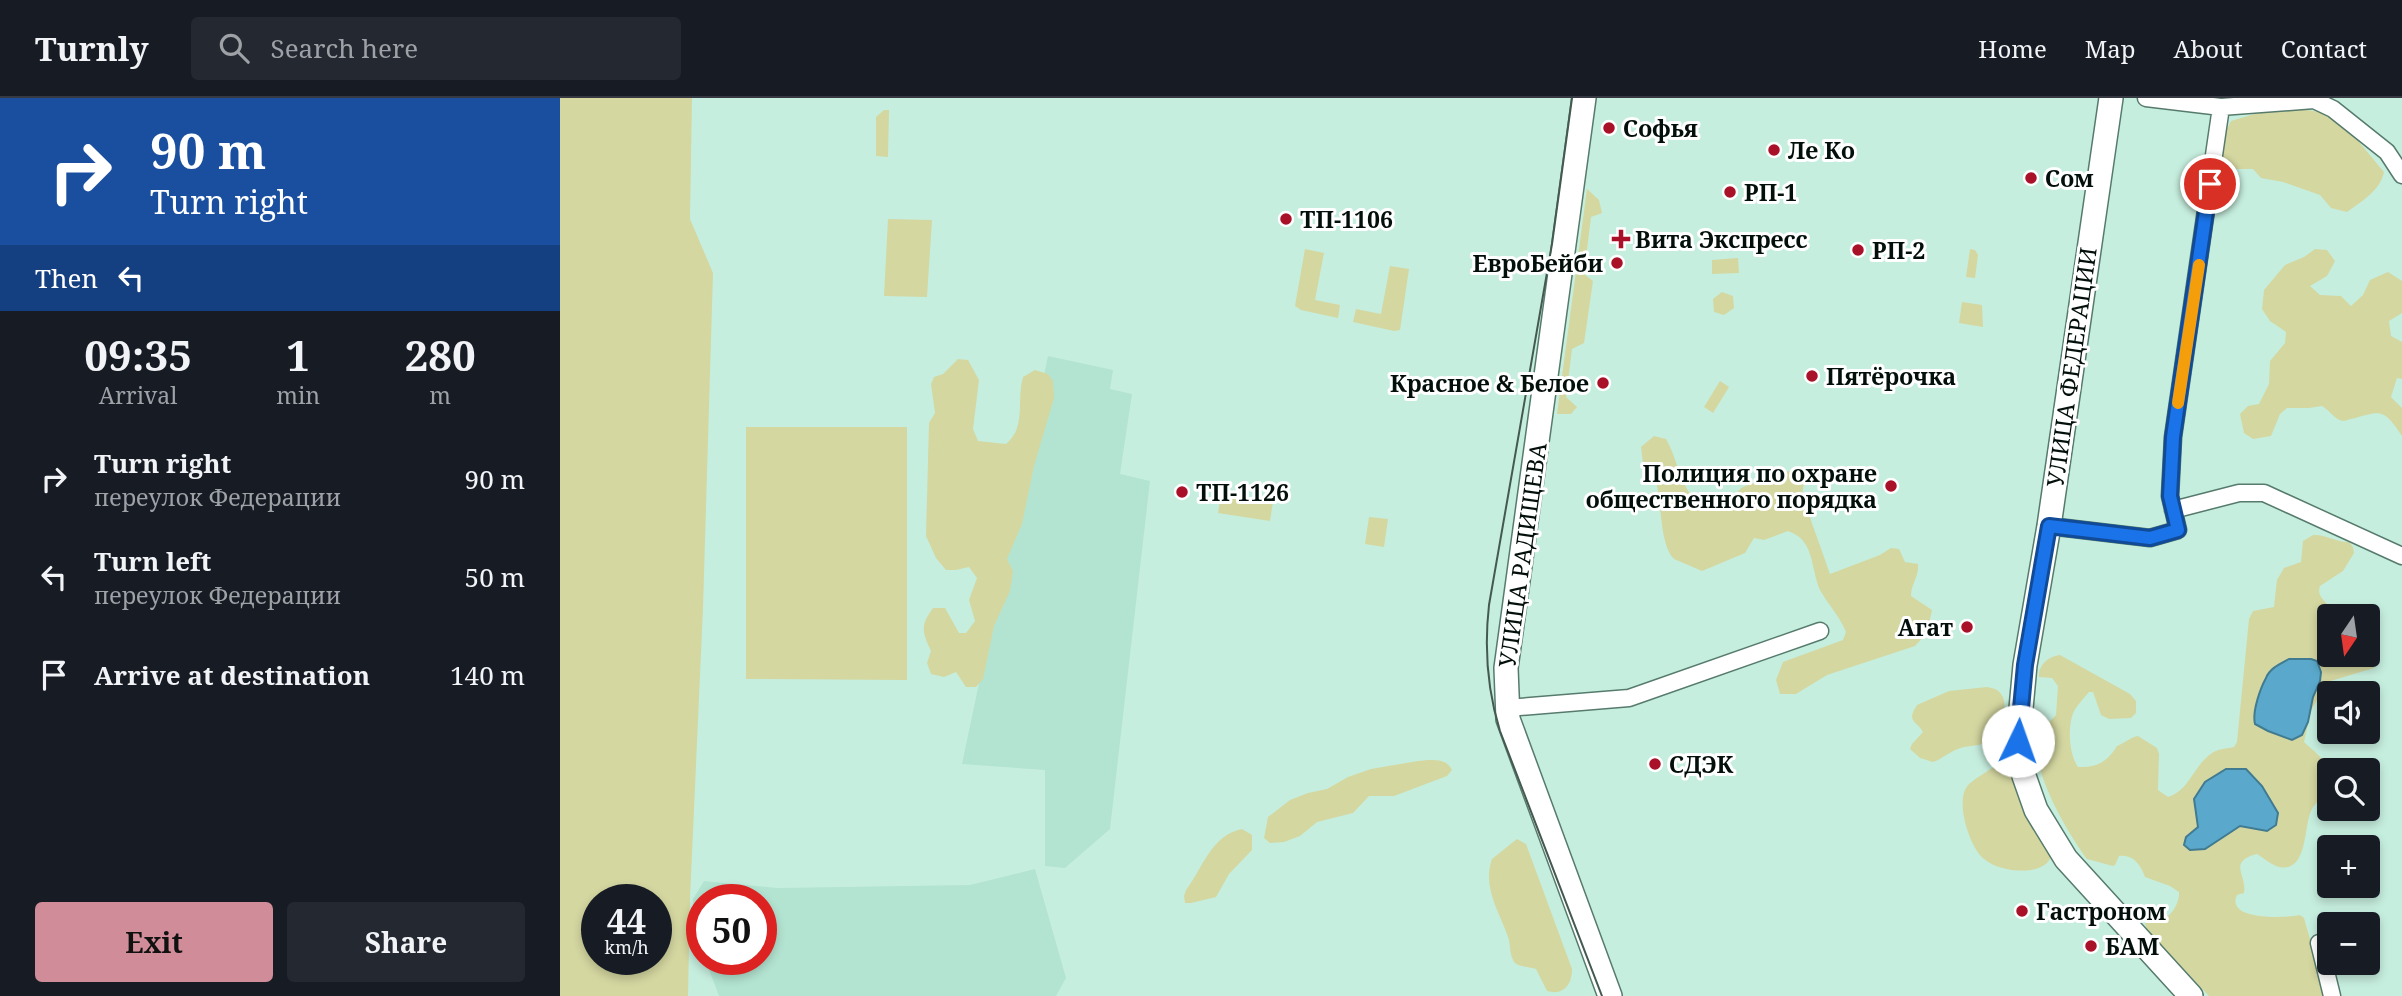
<!DOCTYPE html>
<meta charset="utf-8">
<style>
body{margin:0;font-family:"Noto Serif",serif;background:#242831;color:#f1f3f6;height:100vh;display:flex;flex-direction:column;font-size:26px;white-space:nowrap}
*{box-sizing:border-box;margin:0}
p{font-size:23px;color:#9ea1a6}
.icon{flex:none;width:38px;height:38px;fill:none;stroke:currentColor;stroke-width:2;stroke-linecap:round;stroke-linejoin:round}
.map{position:relative;flex:1;overflow:hidden}
.panel{display:flex;flex-direction:column;background:#171b24;width:560px}
.panel>*{flex:none}
.banner{background:#1a4fa0;color:#fff;overflow:hidden}
.needle{width:46px;rotate:193deg}
.buttons{position:absolute;left:1757px;top:506px;display:grid;gap:14px}
.buttons a{display:grid;place-items:center;width:63px;height:63px;border-radius:7px;background:#171b24;box-shadow:0 4px 10px #0003;font-size:35px}
.speed{position:absolute;left:21px;top:786px;display:flex;gap:14px;font-size:35px;font-weight:700;text-align:center}
.speed>*{display:grid;place-content:center;width:91px;height:91px;border-radius:50%;background:#171b24;box-shadow:0 4px 10px #0003;line-height:1}
.speed small{font-size:18px;font-weight:400}
.speed .limit{border:10px solid #d22;background:#fff;color:#111}
.pin{position:absolute;display:grid;place-items:center;width:60px;height:60px;color:#fff;margin:-30px;border:4px solid #fff;border-radius:50%;box-shadow:0 2px 7px #0007}
.me{position:absolute;width:77px;margin:-38px;rotate:3deg;stroke-linejoin:round;filter:drop-shadow(0 0 5px #0008)}
.turn{display:flex;align-items:center;gap:24px;height:147px;padding:0 35px;font-size:32px}
.turn .icon{width:91px;height:91px;stroke-width:2.5}
.turn b{display:block;font-size:49px;line-height:60px}
.then{display:flex;align-items:center;height:66px;padding:0 35px;background:#0003;gap:14px;font-size:26px}
.eta{display:flex;justify-content:space-evenly;align-items:center;height:119px;text-align:center}
.eta b{font-size:42px;font-weight:700;line-height:49px}
.primary-button{display:flex;gap:14px;margin-top:auto;padding:14px 35px}
.primary-button a{flex:1;height:80px;border-radius:7px;background:#d08d99;color:#111;font-size:28px;font-weight:700;line-height:80px;text-align:center}
.primary-button a+a{background:#242831;color:#f1f3f6}
ul{padding:0;list-style:none}
li{display:flex;align-items:center;gap:21px;height:98px;padding:0 35px}
li div{flex:1}
li b{display:block;font-size:26px}
li em{font-style:normal}
header{display:flex;align-items:center;gap:42px;box-sizing:border-box;height:98px;padding:0 35px;background:#171b24;border-bottom:2px solid #363941}
header strong{font-size:33px}
nav{display:flex;gap:38px;margin-inline-start:auto;font-size:24px}
.search{width:490px;height:63px;background:#242831;display:flex;align-items:center;gap:18px;box-sizing:border-box;padding:0 24px;border-radius:7px;color:#9ea1a6;font-size:26px}
main{display:flex;flex:1;min-height:0}
.map>svg:first-child{display:block}
.built{fill:#b3e4d1}
.green{fill:#d4d7a0;fill-rule:evenodd}
.water{fill:#5aa9cc;stroke:#407b92;stroke-width:2}
.lines{fill:none;stroke-linecap:round;stroke-linejoin:round}
.street-casing{stroke:#567b6d;stroke-width:19}
.secondary-casing{stroke:#567b6d;stroke-width:26}
.street{stroke:#fff;stroke-width:16}
.secondary{stroke:#fff;stroke-width:23}
.tram{stroke:#445950;stroke-width:2}
.route-casing{stroke:#114b97;stroke-width:18}
.route{stroke:#1a73e8;stroke-width:12}
.slow{stroke:#f59e0b;stroke-width:12}
.poi-dot{fill:#a81128;stroke:#fff;stroke-width:2.5}
.labels{text-anchor:middle;dominant-baseline:central;stroke-width:6;stroke-linejoin:round;paint-order:stroke}
.poi-label{font-size:23px;font-weight:bold;fill:#030f0a;stroke:#fff;text-anchor:start}
.street-label{font-size:23px;fill:#030f0a;stroke:#fff}
</style>
<header>
<strong>Turnly</strong>
<div class="search"><svg class="icon" aria-label="search" viewBox="0 0 24 24"><circle cx="10" cy="10" r="6"/><path d="M15 15l6 6"/></svg>Search here</div>
<nav><a>Home</a><a>Map</a><a>About</a><a>Contact</a></nav>
</header>
<main>
<section class="panel">
<div class="banner">
<div class="turn"><svg class="icon" aria-label="right" viewBox="0 0 24 24"><path d="M7 20v-9h11M14 6l5 5-5 5"/></svg><div><b>90 m</b>Turn right</div></div>
<div class="then">Then<svg class="icon" aria-label="left" viewBox="0 0 24 24"><path d="M17 20v-9H6M10 6l-5 5 5 5"/></svg></div>
</div>
<div class="eta">
<div><b>09:35</b><p>Arrival</p></div>
<div><b>1</b><p>min</p></div>
<div><b>280</b><p>m</p></div>
</div>
<ul>
<li><svg class="icon" aria-label="right" viewBox="0 0 24 24"><path d="M7 20v-9h11M14 6l5 5-5 5"/></svg><div><b>Turn right</b><p>переулок Федерации</p></div><em>90 m</em></li>
<li><svg class="icon" aria-label="left" viewBox="0 0 24 24"><path d="M17 20v-9H6M10 6l-5 5 5 5"/></svg><div><b>Turn left</b><p>переулок Федерации</p></div><em>50 m</em></li>
<li><svg class="icon" aria-label="arrive" viewBox="0 0 24 24"><path d="M6 21V4h12l-3 4 3 4H6"/></svg><div><b>Arrive at destination</b></div><em>140 m</em></li>
</ul>
<div class="primary-button"><a>Exit</a><a>Share</a></div>
</section>
<div class="map">
<svg width="1842" height="898" viewBox="0 0 1842 898">
<rect width="100%" height="100%" fill="#c6eede"/>
<path class="built" d="M 488,258 L 553,272 L 550,291 L 572,296 L 560,376 L 590,383 L 550,731 L 505,770 L 485,768 L 485,672 L 402,666 Z
M 475,771 L 506,880 L 496,898 L 159,898 L 145,861 L 201,861 L 201,802 L 142,802 L 142,853 L 134,835 L 133,801 L 144,783 L 218,790 L 410,787 Z"/>
<path class="green" d="M 0,0 L 132,0 L 130,121 L 153,175 L 143,510 L 130,801 L 128,898 L 0,898 ZM 37,802 L 96,802 L 96,861 L 37,861 Z
M 1737,10 L 1764,15 L 1789,32 L 1824,74 C 1820,93 1802,103 1787,114 L 1771,110 L 1760,97 L 1723,84 L 1701,80 L 1693,71 L 1664,71 L 1658,68 L 1663,39 L 1671,23 L 1698,15 Z
M 324,12 L 329,12 L 328,59 L 316,58 L 316,19 Z
M 1027,91 L 1039,102 L 1042,115 L 1031,119 L 1024,176 L 1033,183 L 1024,245 L 1012,251 L 1006,299 L 1017,309 L 1011,316 L 997,316 Z
M 328,121 L 372,122 L 367,199 L 324,198 Z
M 745,151 L 764,155 L 755,202 L 780,207 L 778,220 L 741,212 L 735,208 Z
M 1410,151 L 1415,152 L 1418,157 L 1415,180 L 1406,179 Z
M 1755,151 L 1767,152 L 1775,163 L 1767,178 L 1750,188 L 1760,197 L 1781,198 L 1791,208 L 1803,197 L 1810,182 L 1828,174 L 1842,183 L 1842,215 L 1829,223 L 1831,238 L 1842,244 L 1842,281 L 1837,280 L 1831,299 L 1842,310 L 1842,338 C 1823,309 1821,313 1791,321 C 1787,322 1783,324 1780,322 C 1775,321 1768,311 1762,308 L 1749,310 L 1727,310 L 1720,316 L 1711,338 L 1693,341 L 1684,335 L 1680,316 L 1688,308 L 1699,306 L 1709,286 L 1710,263 L 1725,245 L 1726,234 L 1710,223 L 1702,211 L 1704,192 L 1725,167 L 1744,159 Z
M 1178,160 L 1179,175 L 1152,176 L 1152,162 Z
M 830,168 L 849,171 L 840,232 L 834,233 L 793,224 L 796,211 L 821,216 Z
M 1162,194 L 1173,198 L 1174,210 L 1164,217 L 1154,214 L 1153,201 Z
M 1402,204 L 1422,207 L 1423,229 L 1399,225 Z
M 398,261 L 408,262 L 419,282 L 413,331 L 418,343 L 446,346 C 467,328 456,303 463,279 L 475,272 L 488,276 L 493,283 L 494,300 L 474,368 L 462,426 L 447,461 L 453,473 L 450,493 L 434,528 L 423,581 L 416,589 L 406,589 L 396,574 L 384,579 L 371,576 L 367,565 L 371,553 C 362,533 360,528 373,510 L 385,510 L 399,535 L 406,535 L 415,523 L 409,502 L 417,480 L 409,469 L 396,472 L 386,472 L 376,460 L 366,438 L 369,325 L 375,315 L 371,286 L 374,279 L 383,276 Z
M 1160,283 L 1169,289 L 1153,315 L 1144,309 Z
M 186,329 L 347,329 L 347,582 L 186,581 Z
M 1094,338 L 1106,341 C 1119,362 1121,401 1148,410 C 1152,411 1160,410 1164,410 L 1181,390 L 1218,374 L 1234,373 L 1244,384 L 1242,397 L 1270,476 L 1320,457 L 1331,450 L 1339,451 L 1345,464 L 1358,466 C 1359,479 1351,486 1351,498 L 1372,512 L 1367,535 L 1355,548 L 1267,577 L 1236,596 L 1220,596 L 1216,582 L 1223,564 L 1283,542 L 1286,534 C 1279,517 1267,505 1260,492 C 1250,469 1255,442 1228,433 L 1204,442 L 1194,440 L 1185,455 L 1142,473 L 1114,461 C 1097,444 1103,389 1093,379 C 1091,377 1087,376 1084,374 L 1081,349 Z
M 661,396 L 713,404 L 710,423 L 658,415 Z
M 809,419 L 828,421 L 824,449 L 805,446 Z
M 1753,437 C 1765,436 1775,444 1789,444 L 1793,449 L 1794,455 L 1783,473 L 1760,488 C 1756,500 1767,502 1770,512 C 1772,519 1769,546 1769,556 L 1778,557 L 1784,561 L 1808,555 L 1814,558 L 1816,563 L 1814,570 L 1767,584 L 1751,613 L 1744,644 C 1753,652 1765,661 1769,673 C 1774,692 1761,697 1752,711 C 1743,726 1749,779 1716,768 C 1709,765 1704,760 1697,756 C 1667,764 1687,776 1684,795 L 1677,797 C 1665,823 1726,820 1740,817 L 1744,820 L 1766,898 L 1649,898 L 1588,834 L 1585,826 L 1587,820 C 1591,820 1595,822 1599,822 C 1611,821 1620,804 1619,794 L 1610,788 L 1585,779 C 1581,767 1573,756 1559,758 L 1555,767 L 1553,768 L 1527,761 C 1509,737 1467,668 1479,637 C 1481,630 1491,623 1496,617 L 1498,588 L 1492,580 L 1479,579 C 1478,567 1489,558 1500,557 L 1570,596 L 1576,603 L 1576,615 L 1571,620 L 1549,621 L 1541,617 L 1533,594 L 1529,594 C 1524,600 1518,606 1514,613 C 1507,628 1509,656 1518,669 C 1537,670 1547,664 1557,648 C 1565,645 1571,639 1578,638 L 1597,650 L 1599,656 L 1598,692 L 1608,699 C 1630,692 1633,668 1652,655 C 1660,650 1666,651 1674,649 L 1677,644 L 1689,521 L 1693,513 L 1714,509 L 1717,482 L 1724,470 L 1741,464 L 1743,443 Z
M 1427,589 C 1430,590 1434,590 1437,592 C 1454,604 1439,637 1425,645 C 1416,649 1406,647 1398,651 C 1389,654 1382,661 1373,664 L 1360,660 L 1350,651 L 1352,646 L 1363,634 C 1356,622 1346,624 1357,607 L 1389,593 Z
M 858,663 C 870,662 886,659 892,672 L 887,678 L 834,698 L 809,698 L 793,715 L 757,724 L 740,738 L 724,744 L 710,745 L 704,740 L 708,719 L 730,702 L 748,695 L 767,691 L 788,679 L 811,671 Z
M 1447,664 L 1453,665 L 1492,757 C 1488,767 1481,770 1471,772 C 1456,774 1436,771 1424,761 C 1410,750 1396,706 1406,690 C 1410,684 1417,680 1423,676 C 1431,671 1437,666 1447,664 Z
M 682,731 L 692,737 L 692,752 L 669,776 L 656,799 L 631,805 L 625,805 L 624,798 L 626,792 C 643,770 651,737 682,731 Z
M 957,741 L 966,746 L 1012,871 C 1012,886 1004,898 987,893 L 976,871 C 970,869 960,869 955,865 C 949,858 951,847 948,839 C 939,813 922,789 932,761 Z"/>
<path class="water" d="M 1729,561 L 1751,561 L 1757,563 L 1761,574 L 1760,583 L 1753,599 L 1748,624 L 1742,637 L 1732,642 L 1708,633 L 1695,626 C 1692,614 1700,591 1706,580 C 1710,570 1720,566 1729,561 Z
M 1666,671 L 1686,671 L 1702,688 L 1718,715 L 1716,727 L 1707,733 L 1680,728 L 1645,751 L 1630,752 L 1624,747 L 1626,739 L 1638,729 L 1634,701 L 1645,684 Z"/>
<g class="lines">
<defs>
<path id="street" d="M 1586,0 L 1661,9 L 1754,2 L 1773,11 L 1827,54 L 1842,77
M 1613,412 L 1679,395 L 1704,395 L 1842,458
M 1489,428 L 1590,440 L 1618,432 L 1610,398 L 1613,339 L 1661,9
M 947,610 L 1069,600 L 1260,533
M 1759,845 L 1772,898"/>
<path id="secondary" d="M 1024,0 L 946,570 L 948,621 L 1050,898
M 1551,0 L 1489,428 L 1465,567 L 1458,643 L 1464,678 L 1476,712 L 1506,761 L 1631,898"/>
</defs>
<use href="#street" class="street-casing"/>
<use href="#secondary" class="secondary-casing"/>
<use href="#street" class="street"/>
<use href="#secondary" class="secondary"/>
<path class="tram" d="M 1012,0 L 992,146 L 929,507 C 924,551 927,591 940,633 L 1042,898"/>
</g>
<g class="lines">
<defs>
<path id="route" d="M 1458,643 L 1465,567 L 1489,428 L 1590,440 L 1618,432 L 1610,398 L 1613,339 L 1650,86"/>
</defs>
<use href="#route" class="route-casing"/>
<use href="#route" class="route"/>
<path class="slow" d="M 1618,305 L 1639,167"/>
</g>
<g class="poi-dot">
<circle cx="1049" cy="30" r="7"/>
<circle cx="1214" cy="52" r="7"/>
<circle cx="1471" cy="80" r="7"/>
<circle cx="1170" cy="94" r="7"/>
<circle cx="726" cy="121" r="7"/>
<path d="M1057.5 130.5h7v7h7v7h-7v7h-7v-7h-7v-7h7z"/>
<circle cx="1298" cy="152" r="7"/>
<circle cx="1057" cy="165" r="7"/>
<circle cx="1252" cy="278" r="7"/>
<circle cx="1043" cy="285" r="7"/>
<circle cx="1331" cy="388" r="7"/>
<circle cx="622" cy="394" r="7"/>
<circle cx="1407" cy="529" r="7"/>
<circle cx="1095" cy="666" r="7"/>
<circle cx="1462" cy="813" r="7"/>
<circle cx="1531" cy="848" r="7"/>
</g>
<g class="labels">
<g class="poi-label">
<text x="1063" y="30">Софья</text>
<text x="1228" y="52">Ле Ко</text>
<text x="1485" y="80">Сом</text>
<text x="1184" y="94">РП-1</text>
<text x="740" y="121">ТП-1106</text>
<text x="1075" y="141">Вита Экспресс</text>
<text x="1312" y="152">РП-2</text>
<text x="1043" y="165" text-anchor="end">ЕвроБейби</text>
<text x="1266" y="278">Пятёрочка</text>
<text x="1029" y="285" text-anchor="end">Красное &amp; Белое</text>
<text x="1317" y="375" text-anchor="end">Полиция по охране<tspan x="1317" dy="26">общественного порядка</tspan></text>
<text x="636" y="394">ТП-1126</text>
<text x="1393" y="529" text-anchor="end">Агат</text>
<text x="1109" y="666">СДЭК</text>
<text x="1476" y="813">Гастроном</text>
<text x="1545" y="848">БАМ</text>
</g>
<g class="street-label">
<text transform="translate(1511 269) rotate(-82)">УЛИЦА ФЕДЕРАЦИИ</text>
<text transform="translate(962 457) rotate(-82)">УЛИЦА РАДИЩЕВА</text>
</g>
</g>
</svg>
<div class="buttons">
<a><svg class="needle" viewBox="-14 -14 28 28"><path d="M0-13l5 13h-10z" fill="#e53935"/><path d="M0 13l5-13h-10z" fill="#9ea1a6"/></svg></a>
<a><svg class="icon" aria-label="sound" viewBox="0 0 24 24"><path d="M4 9h4l5-4v14l-5-4H4zM17 9q2 3 0 6"/></svg></a>
<a><svg class="icon" aria-label="search" viewBox="0 0 24 24"><circle cx="10" cy="10" r="6"/><path d="M15 15l6 6"/></svg></a>
<a>+</a>
<a>−</a>
</div>
<div class="speed"><div>44<small>km/h</small></div><div class="limit">50</div></div>
<div class="pin" style="left:1650px;top:86px;background:#d93025"><svg class="icon" aria-label="arrive" viewBox="0 0 24 24"><path d="M6 21V4h12l-3 4 3 4H6"/></svg></div>
<svg class="me" style="left:1458px;top:643px" viewBox="-20 -20 40 40"><circle r="19" fill="#fff"/><path d="M0-13L10 11 0 6-10 11z" fill="#1a73e8"/></svg>
</div>
</main>
